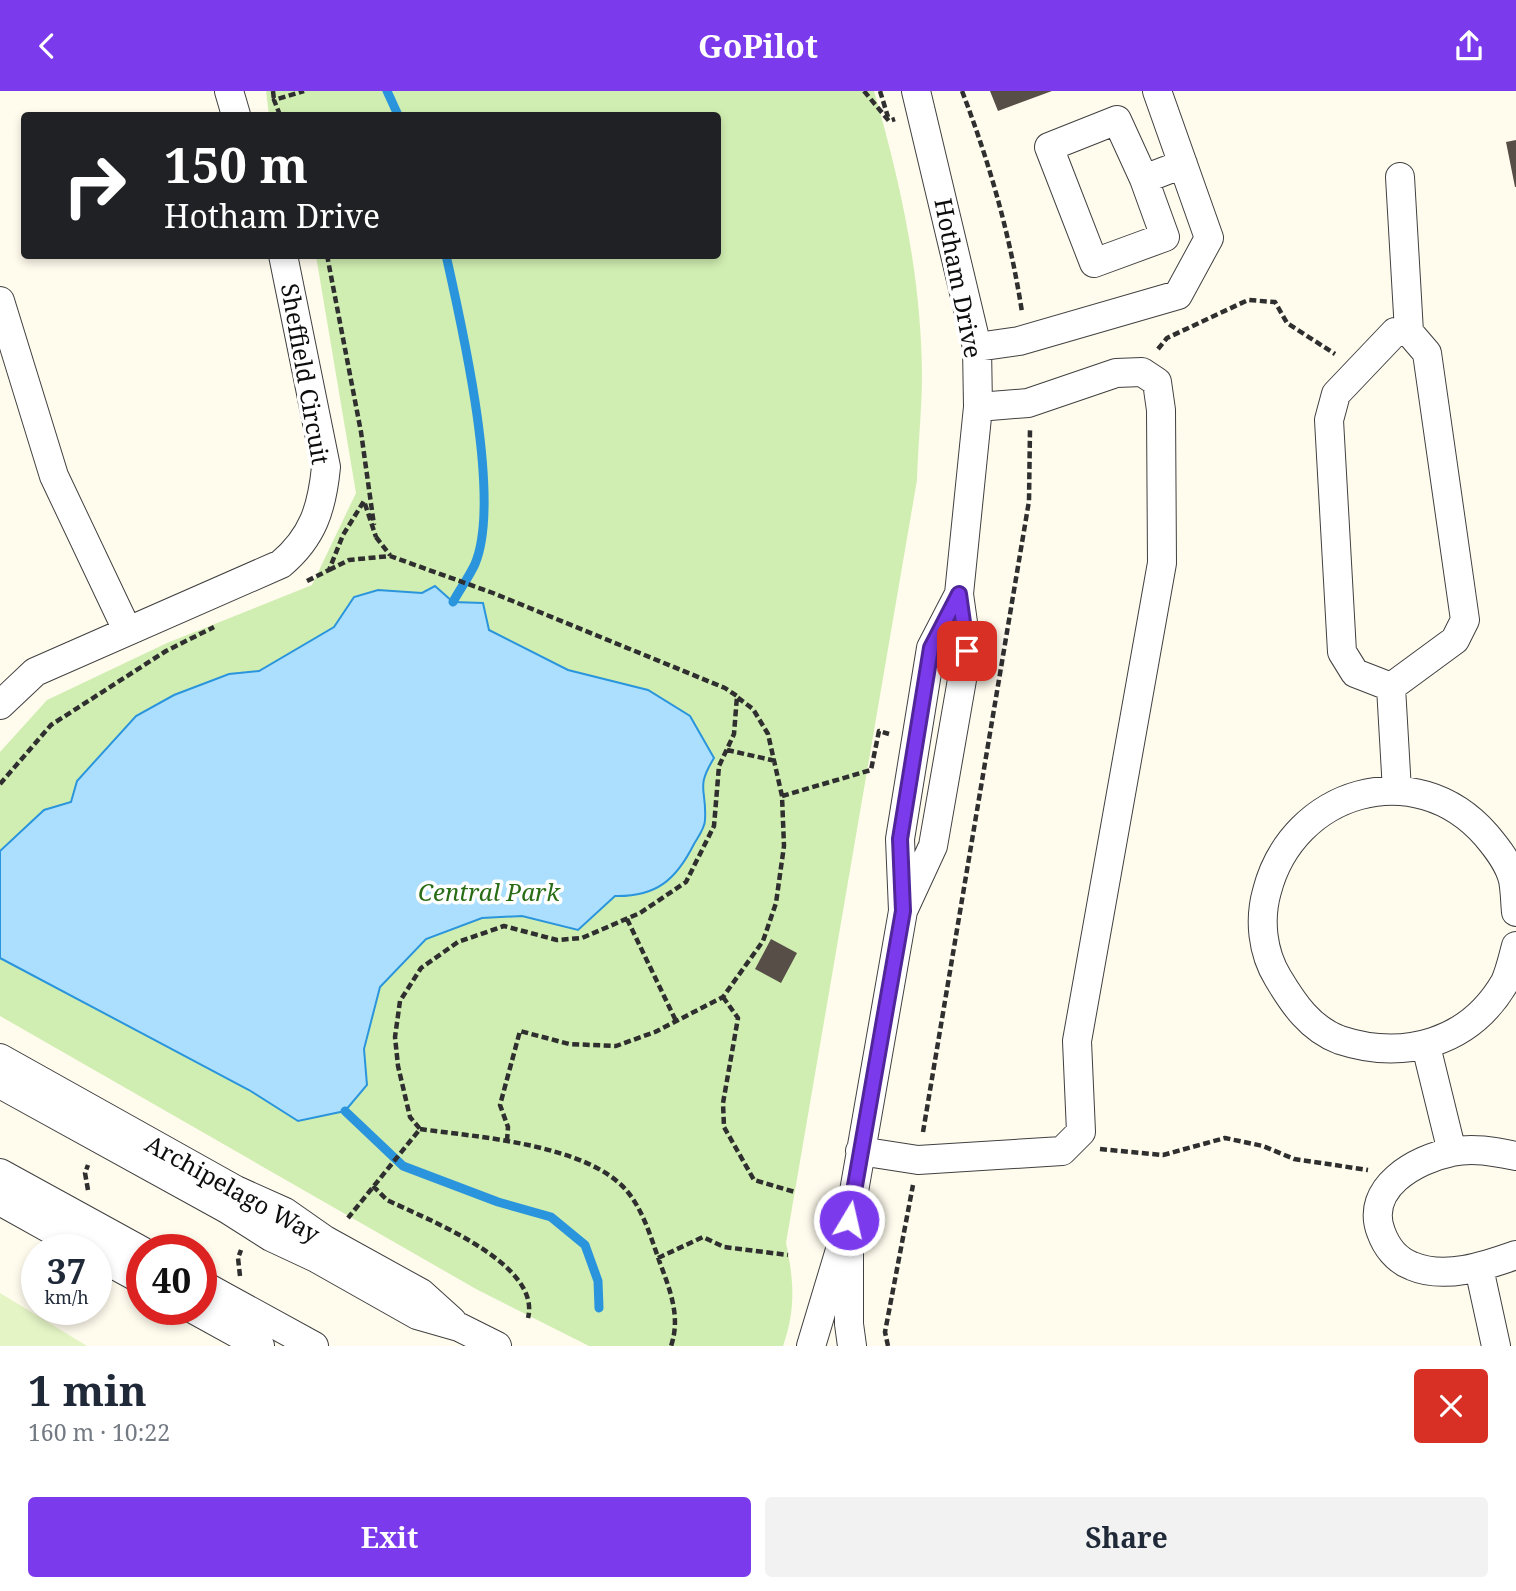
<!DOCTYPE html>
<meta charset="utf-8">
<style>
body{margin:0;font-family:"Noto Serif",serif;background:#f2f2f3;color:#1f2937;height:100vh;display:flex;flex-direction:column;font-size:26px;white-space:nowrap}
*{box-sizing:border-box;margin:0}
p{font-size:23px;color:#747a83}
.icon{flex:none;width:38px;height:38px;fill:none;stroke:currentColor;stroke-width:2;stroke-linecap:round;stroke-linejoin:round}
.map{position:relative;height:1255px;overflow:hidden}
.panel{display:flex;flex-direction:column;background:#fff;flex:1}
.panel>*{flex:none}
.guide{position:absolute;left:21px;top:21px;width:700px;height:147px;border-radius:7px;box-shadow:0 4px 10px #0003;background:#202124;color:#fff;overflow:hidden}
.speed{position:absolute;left:21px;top:1143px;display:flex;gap:14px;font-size:35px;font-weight:700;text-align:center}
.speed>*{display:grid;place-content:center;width:91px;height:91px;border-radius:50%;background:#fff;box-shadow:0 4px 10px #0003;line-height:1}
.speed small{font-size:18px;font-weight:400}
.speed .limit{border:10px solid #d22;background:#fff;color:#111}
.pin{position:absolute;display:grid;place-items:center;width:60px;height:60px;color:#fff;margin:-30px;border-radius:14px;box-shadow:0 4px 10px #0006}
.me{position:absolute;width:77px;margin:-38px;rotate:9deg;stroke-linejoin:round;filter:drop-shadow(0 0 5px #0008)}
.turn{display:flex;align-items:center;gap:24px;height:147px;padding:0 28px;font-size:32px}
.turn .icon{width:91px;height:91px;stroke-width:2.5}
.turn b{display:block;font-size:49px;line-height:60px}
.round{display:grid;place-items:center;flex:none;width:74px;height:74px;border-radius:7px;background:#f2f2f3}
.head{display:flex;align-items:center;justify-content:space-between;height:119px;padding:0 28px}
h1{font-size:42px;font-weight:700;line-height:52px}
.button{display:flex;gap:14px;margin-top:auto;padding:14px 28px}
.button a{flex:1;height:80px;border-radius:7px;background:#7c3aed;color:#fff;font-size:28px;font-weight:700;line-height:80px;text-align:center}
.button a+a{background:#f2f2f3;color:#1f2937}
header{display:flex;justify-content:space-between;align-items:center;height:91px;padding:0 28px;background:#7c3aed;color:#fff;font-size:32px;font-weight:700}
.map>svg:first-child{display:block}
.green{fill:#d1eeb2}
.pitch{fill:#e4f4c5}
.water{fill:#abdffd;stroke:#2a95dc;stroke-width:2}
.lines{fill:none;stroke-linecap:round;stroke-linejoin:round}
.stream{stroke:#2a95dc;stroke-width:9}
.building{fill:#574e48}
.minor-casing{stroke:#404040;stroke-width:30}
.path{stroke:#2f2f2f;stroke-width:4.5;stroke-dasharray:7 3.5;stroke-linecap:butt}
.minor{stroke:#fff;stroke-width:28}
.route-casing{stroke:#51269a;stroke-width:18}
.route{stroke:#7c3aed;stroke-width:12}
.labels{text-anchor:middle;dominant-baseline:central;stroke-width:7;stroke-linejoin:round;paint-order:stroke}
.street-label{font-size:24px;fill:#0d0d0d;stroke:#fff}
.park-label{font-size:24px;font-style:italic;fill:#286c16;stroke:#fff}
</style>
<header><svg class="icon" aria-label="back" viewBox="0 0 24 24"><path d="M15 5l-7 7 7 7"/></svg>GoPilot<svg class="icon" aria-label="share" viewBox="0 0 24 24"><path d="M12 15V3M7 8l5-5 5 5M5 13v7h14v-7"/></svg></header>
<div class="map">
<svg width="1516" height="1255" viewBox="0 0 1516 1255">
<rect width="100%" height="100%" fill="#fffbed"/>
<path class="green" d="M 266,0 L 874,0 C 901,93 921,185 922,283 C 922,318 918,354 917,389 L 786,1152 C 794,1190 796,1218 783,1255 L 589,1255 L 476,1198 L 0,925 L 0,661 L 47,609 L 167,552 L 312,494 L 356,402 L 316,165 L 718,164 L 718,24 L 269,24 Z"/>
<path class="pitch" d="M 0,1202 L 87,1255 L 0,1255 Z"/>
<path class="water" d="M 435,495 L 453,511 L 483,512 L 489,539 L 568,579 L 648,599 L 690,625 L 714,667 C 695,698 707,697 705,729 C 705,737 698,746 694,753 C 676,789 656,806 615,805 L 578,839 L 522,825 L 482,827 L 426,848 L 380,896 L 364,958 L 367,994 L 345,1020 L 298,1030 L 249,999 L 0,867 L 0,760 L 44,719 L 71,711 L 77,690 L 136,625 L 174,604 L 229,583 L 259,580 L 334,536 L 354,506 L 378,499 L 422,502 Z"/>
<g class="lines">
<path class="stream" d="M 387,0 L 398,24
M 446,164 C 462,235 502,409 475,473 C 469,486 460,498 453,511
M 345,1020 L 403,1075 L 498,1111 L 551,1126 L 585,1154 L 598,1190 L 599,1217"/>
</g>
<path class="building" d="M 990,0 L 1052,0 L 998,20 Z
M 1516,49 L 1516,96 L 1515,96 L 1506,51 Z
M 771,848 L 797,862 L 781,892 L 755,878 Z"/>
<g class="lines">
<defs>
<path id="minor" d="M 229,0 L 236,24
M 1400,86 L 1409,241
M 1144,88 L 1117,29 L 1049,56 L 1094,172 L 1165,146 L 1144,88 L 1183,73
M 0,210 L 54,385 L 127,539
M 1395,241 L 1409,241 L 1427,262 L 1465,529 L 1455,549 L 1391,596 L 1355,582 L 1342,561 L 1329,329 L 1336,303 Z
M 977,256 L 1019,250 L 1178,204 L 1209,147 L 1157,0
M 1391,596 L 1397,700
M 0,614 L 35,581 L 281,473 C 313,446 322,417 326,376 L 283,164
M 903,820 L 933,755 L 967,560 L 959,503 L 978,316 L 977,256 L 916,0
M 1516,821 C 1515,811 1515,799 1513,789 C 1509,772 1497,757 1486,744 C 1415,663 1293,700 1267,800 C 1259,828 1262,861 1278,887 C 1293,912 1310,938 1340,949 C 1404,970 1470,952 1505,891 C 1510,880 1513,866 1516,855
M 1426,955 L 1452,1061
M 0,967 L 236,1099 L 285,1121 L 325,1149 L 421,1202 L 452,1230
M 0,993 L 227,1118 L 271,1146 L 316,1167 L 417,1224 L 459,1236 L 497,1255
M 860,1060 L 918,1069 L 1062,1060 L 1081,1041 L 1077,950 L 1162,472 L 1161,319 L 1157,291 L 1142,281 L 1116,282 L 1028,312 L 978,316
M 1516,1065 C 1496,1061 1473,1056 1452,1061 C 1416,1068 1364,1097 1381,1141 C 1386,1155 1396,1169 1412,1175 C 1445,1189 1485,1175 1516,1164
M 0,1082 L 142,1160
M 0,1110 L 86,1158
M 849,1160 L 849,1233 L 852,1255
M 96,1164 L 142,1189
M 1479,1177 L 1496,1255
M 201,1193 L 314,1255
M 193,1218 L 260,1255
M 811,1255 L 849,1129 L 903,820 L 900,748 L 931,557 L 959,503"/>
</defs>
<use href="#minor" class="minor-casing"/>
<path class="path" d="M 273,0 L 274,9
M 864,0 L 889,30 L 895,28
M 880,0 L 888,26
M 962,0 C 990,73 1010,144 1022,221
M 280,24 L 274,9 L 304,0
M 327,164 L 361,341 L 374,434
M 1158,258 L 1167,247 L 1248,209 L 1275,211 L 1287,232 L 1335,263
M 376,446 L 390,464
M 329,479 L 349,469 L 390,465 L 493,502 L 725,597 L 737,605 L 734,643 L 719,675 L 714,735 L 686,791 L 640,822 L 582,847 L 557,849 L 504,835 L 458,851 L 421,877 L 400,910 L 395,946 L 398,975 L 410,1026 L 420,1038 L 348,1127
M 307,490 L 329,479 L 343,444 L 364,410 L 376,446
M 727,659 L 776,670
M 0,693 L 51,634 L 166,560 L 214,536
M 782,705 L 871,679 L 879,640 L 889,643
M 627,828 L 676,930
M 723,906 L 738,927 L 723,1012 L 724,1036 L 754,1089 L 795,1101
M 420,1038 C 477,1046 587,1053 627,1100 C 644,1121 651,1147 660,1172 C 670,1199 681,1226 671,1255
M 923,1041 L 1029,410 L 1030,338
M 507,1050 L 508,1036 L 500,1014 L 520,940 L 569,953 L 616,955 L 655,941 L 723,906 L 763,850 L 776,812 L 784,755 L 782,705 L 768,643 L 753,618 L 737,606
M 1100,1058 L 1163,1064 L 1225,1047 L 1263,1055 L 1294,1068 L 1368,1079
M 373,1095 L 387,1109 C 426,1128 542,1172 528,1227
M 88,1099 L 85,1082 L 88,1074
M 658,1167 L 703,1146 L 724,1156 L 788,1164
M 240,1185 L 238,1167 L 241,1159
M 144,1218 L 169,1232
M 888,1255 L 885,1241 L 913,1094"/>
<use href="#minor" class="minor"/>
</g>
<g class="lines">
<defs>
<path id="route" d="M 849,1129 L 903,820 L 900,748 L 931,557 L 959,503 L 967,560"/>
</defs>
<use href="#route" class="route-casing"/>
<use href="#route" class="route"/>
</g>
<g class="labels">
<g class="street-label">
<text transform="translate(959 187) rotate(79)">Hotham Drive</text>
<text transform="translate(306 283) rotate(80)">Sheffield Circuit</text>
<text transform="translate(233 1097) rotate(29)">Archipelago Way</text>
</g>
<g class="park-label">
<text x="489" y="800">Central Park</text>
</g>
</g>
</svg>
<div class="speed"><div>37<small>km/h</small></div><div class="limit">40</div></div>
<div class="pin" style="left:967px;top:560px;background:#d93025"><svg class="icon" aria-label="arrive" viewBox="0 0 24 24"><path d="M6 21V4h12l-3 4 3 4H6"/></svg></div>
<svg class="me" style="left:849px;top:1129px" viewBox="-20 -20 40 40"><circle r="17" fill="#7c3aed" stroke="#fff" stroke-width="3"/><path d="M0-11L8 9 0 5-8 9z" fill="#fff"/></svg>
<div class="guide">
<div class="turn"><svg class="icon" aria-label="right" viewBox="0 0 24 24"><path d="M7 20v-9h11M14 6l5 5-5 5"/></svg><div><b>150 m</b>Hotham Drive</div></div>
</div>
</div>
<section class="panel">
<div class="head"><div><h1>1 min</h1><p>160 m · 10:22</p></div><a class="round" style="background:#d93025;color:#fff"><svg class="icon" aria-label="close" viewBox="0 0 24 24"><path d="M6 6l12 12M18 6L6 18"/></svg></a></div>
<div class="button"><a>Exit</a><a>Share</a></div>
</section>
